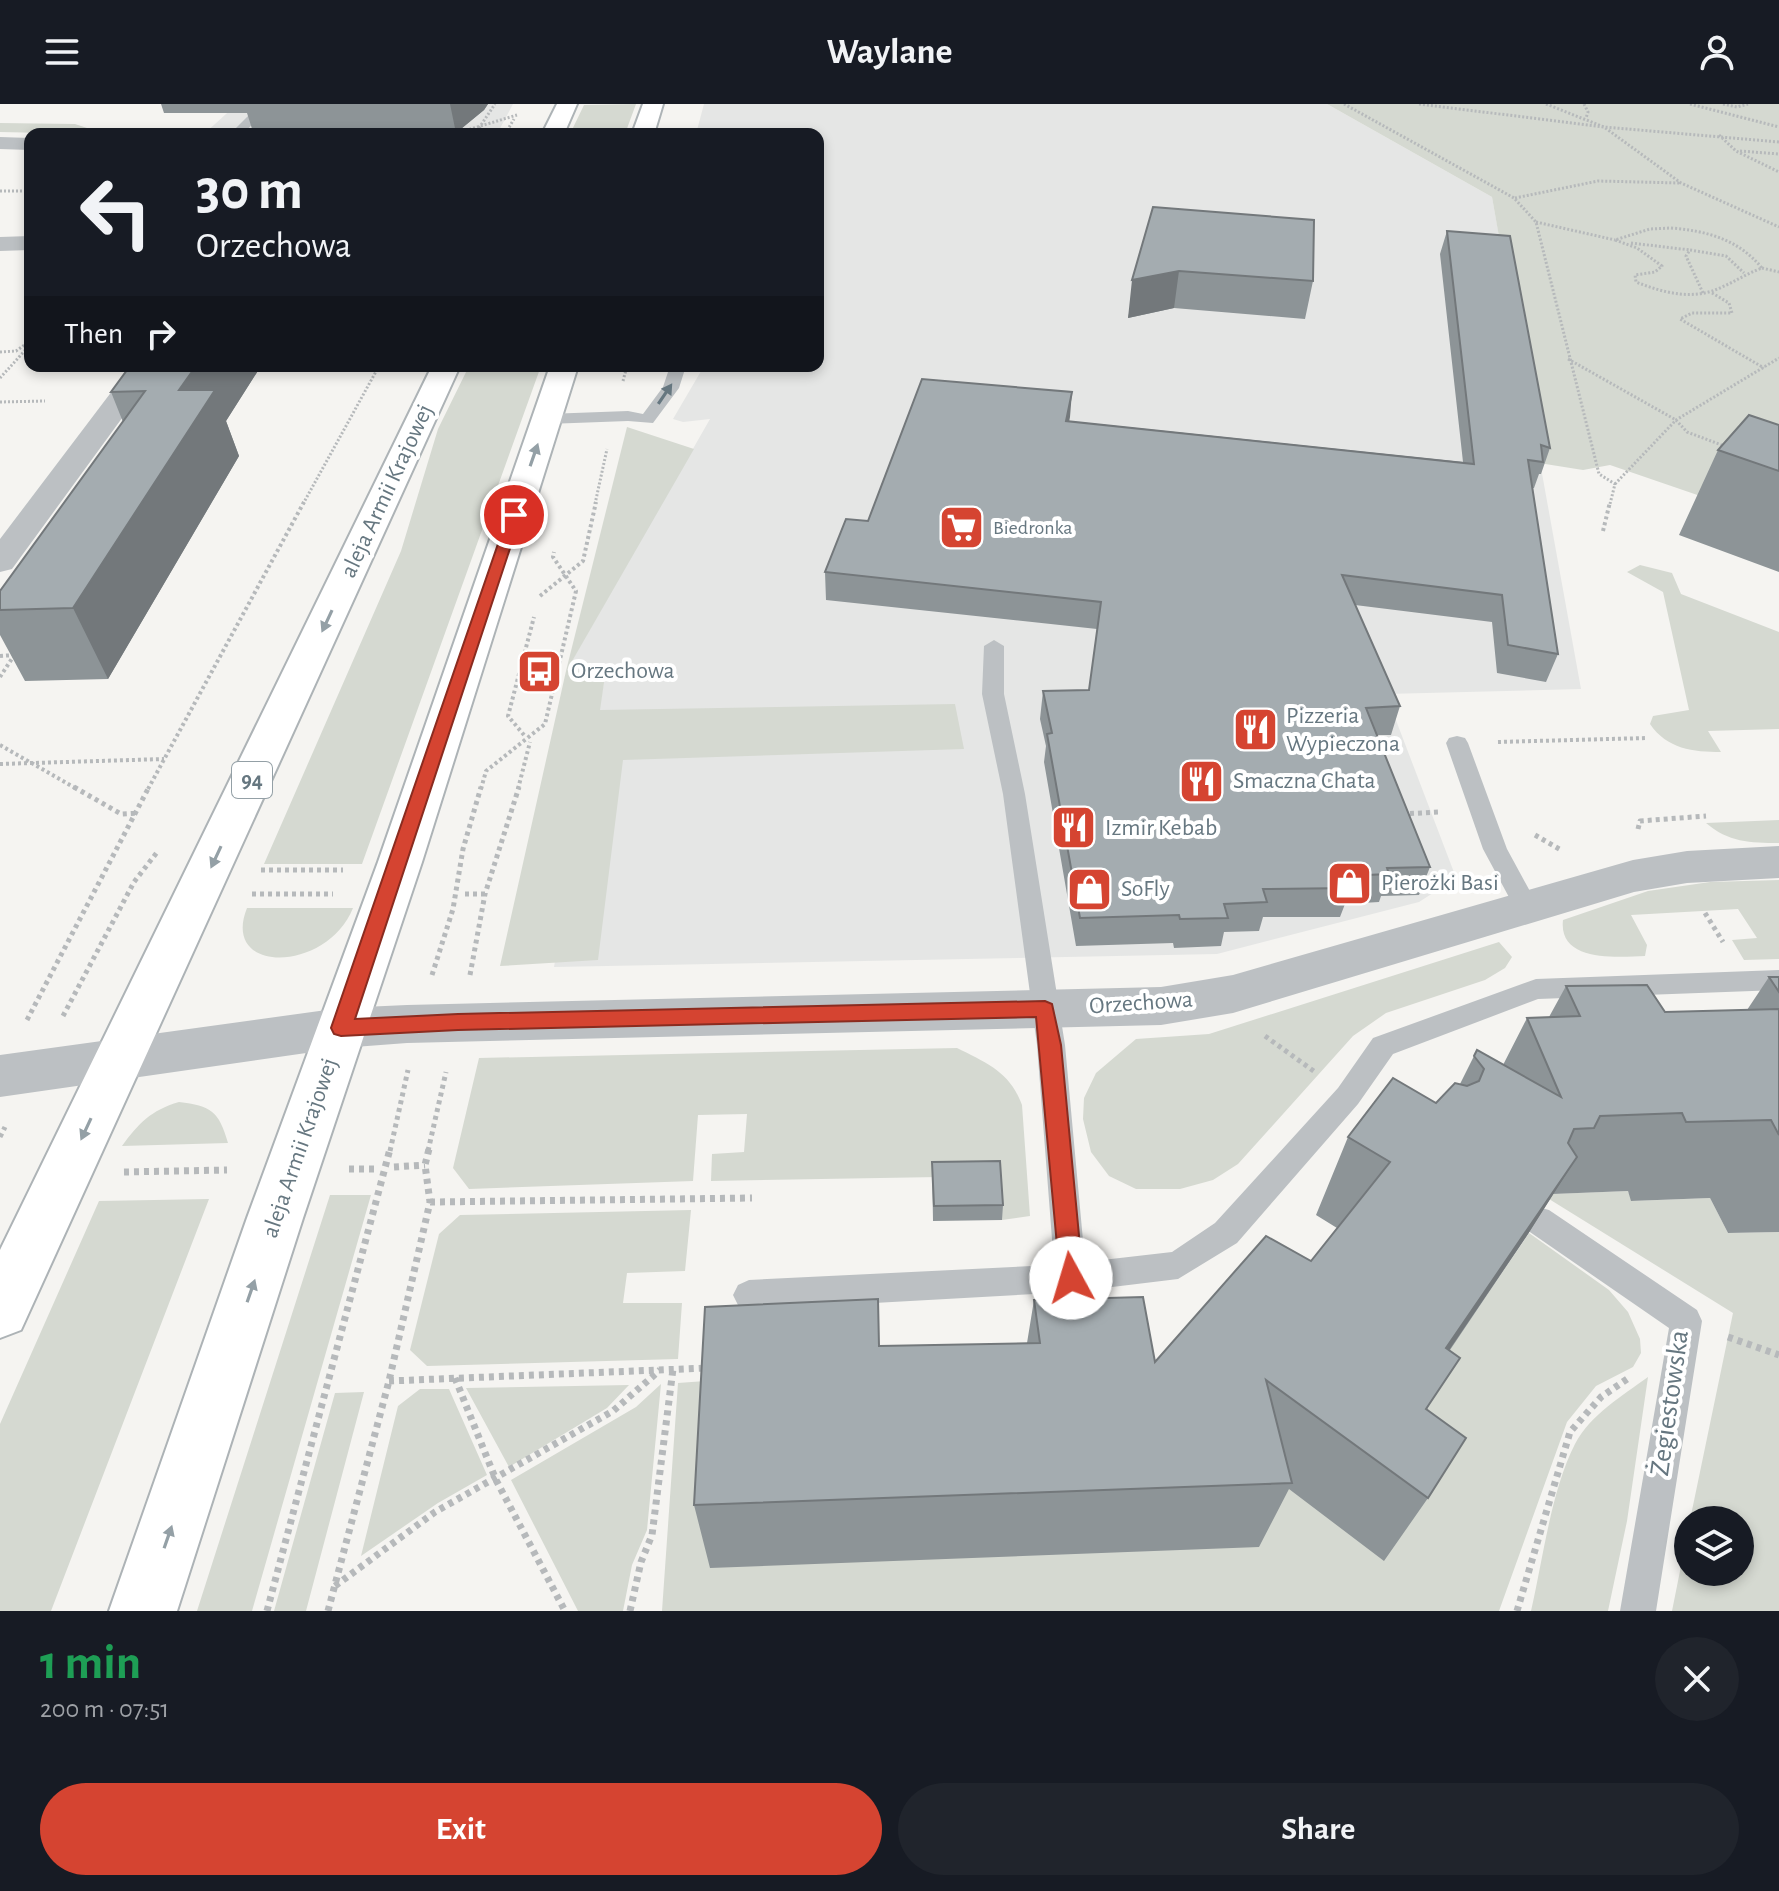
<!DOCTYPE html>
<meta charset="utf-8">
<style>
body{margin:0;font-family:"Alegreya Sans",sans-serif;background:#20242c;color:#f1f3f6;height:100vh;display:flex;flex-direction:column;font-size:30px;white-space:nowrap}
*{box-sizing:border-box;margin:0}
p{font-size:26px;color:#9ea1a6}
.icon{flex:none;width:44px;height:44px;fill:none;stroke:currentColor;stroke-width:2;stroke-linecap:round;stroke-linejoin:round}
.map{position:relative;height:1507px;overflow:hidden}
.side{display:flex;flex-direction:column;background:#171b24;flex:1}
.side>*{flex:none}
.banner{position:absolute;left:24px;top:24px;width:800px;height:244px;border-radius:16px;box-shadow:0 4px 12px #0003;background:#171b24;color:#f1f3f6;overflow:hidden}
.controls{position:absolute;left:1674px;top:1402px;display:grid;gap:16px}
.controls a{display:grid;place-items:center;width:80px;height:80px;border-radius:50%;background:#171b24;box-shadow:0 4px 12px #0003;font-size:40px}
.pin{position:absolute;display:grid;place-items:center;width:68px;height:68px;color:#fff;margin:-34px;border:4px solid #fff;border-radius:50%;box-shadow:0 2px 8px #0007}
.me{position:absolute;width:88px;margin:-44px;rotate:354deg;stroke-linejoin:round;filter:drop-shadow(0 0 6px #0008)}
.turn{display:flex;align-items:center;gap:28px;height:168px;padding:0 40px;font-size:36px}
.turn .icon{width:104px;height:104px;stroke-width:2.5}
.turn b{display:block;font-size:56px;line-height:68px}
.then{display:flex;align-items:center;height:76px;padding:0 40px;background:#0003;gap:16px;font-size:30px}
.round{display:grid;place-items:center;flex:none;width:84px;height:84px;border-radius:42px;background:#20242c}
.head{display:flex;align-items:center;justify-content:space-between;height:136px;padding:0 40px}
h1{font-size:48px;font-weight:600;line-height:60px;color:#1e9e55}
.button{display:flex;gap:16px;margin-top:auto;padding:16px 40px}
.button a{flex:1;height:92px;border-radius:48px;background:#d54431;color:#fff;font-size:32px;font-weight:600;line-height:92px;text-align:center}
.button a+a{background:#20242c;color:#f1f3f6}
header{display:flex;justify-content:space-between;align-items:center;height:104px;padding:0 40px;background:#171b24;font-size:36px;font-weight:600}
.map>svg:first-child{display:block}
.built{fill:#e5e6e5}
.green{fill:#d5d9d1}
.lines{fill:none;stroke-linecap:round;stroke-linejoin:round}
.primary-casing{stroke:#adb3b6;stroke-width:4}
.path-far3{stroke:#b6b9bb;stroke-width:3;stroke-dasharray:2 2;stroke-linecap:butt}
.path-far2{stroke:#b6b9bb;stroke-width:4;stroke-dasharray:3 3;stroke-linecap:butt}
.path-far1{stroke:#b6b9bb;stroke-width:5;stroke-dasharray:4 4;stroke-linecap:butt}
.path{stroke:#b6b9bb;stroke-width:7;stroke-dasharray:5 5;stroke-linecap:butt}
.service{fill:#bcc0c3;fill-rule:evenodd}
.minor{fill:#bcc0c3;fill-rule:evenodd}
.primary{fill:#fff;fill-rule:evenodd}
.wall{fill:#8d9497}
.shaded-wall{fill:#73787b}
.building{fill:#a4acb0;stroke:#73787b;stroke-width:2}
.oneway{fill:#667780}
.oneway2{fill:#94a0a6}
.route{fill:#d54431;stroke:#8a2c20;stroke-width:2}
.labels{text-anchor:middle;dominant-baseline:central;stroke-width:8;stroke-linejoin:round;paint-order:stroke}
.far-poi-label{font-size:20px;fill:#667780;stroke:#fff;text-anchor:start}
.shield{fill:#fff;stroke:#94a0a6;stroke-width:2}
.shield-label{font-size:22px;font-weight:bold;fill:#667780}
.street-label{font-size:24px;fill:#667780;stroke:#fff}
.poi-label{font-size:24px;fill:#667780;stroke:#fff;text-anchor:start}
.near-street-label{font-size:28px;fill:#667780;stroke:#fff}
</style>
<header><svg class="icon" aria-label="menu" viewBox="0 0 24 24"><path d="M4 6h16M4 12h16M4 18h16"/></svg>Waylane<svg class="icon" aria-label="person" viewBox="0 0 24 24"><circle cx="12" cy="8" r="4"/><path d="M4 21q1-7 8-7t8 7"/></svg></header>
<div class="map">
<svg width="1779" height="1507" viewBox="0 0 1779 1507">
<rect width="100%" height="100%" fill="#f5f4f1"/>
<path class="built" d="M 237,0 L 513,0 L 497,30 L 204,30 Z
M 704,0 L 1327,0 L 1492,93 L 1581,585 L 1386,590 L 1455,771 L 1447,780 L 1419,798 L 1217,850 L 554,863 L 605,572 L 566,567 L 710,315 L 683,318 L 673,315 L 704,262 L 818,262 L 818,30 L 696,30 Z"/>
<path class="green" d="M 636,0 L 625,30 L 570,30 L 584,1 Z
M 1327,0 L 1779,0 L 1779,419 L 1610,361 L 1583,366 L 1539,359 L 1492,93 Z
M 0,19 L 75,20 L 96,27 L 95,30 L 0,28 Z
M 469,262 L 541,262 L 362,760 L 264,760 L 401,447 L 438,325 Z
M 627,323 L 694,345 L 567,566 L 605,572 L 600,606 L 955,600 L 964,645 L 623,656 L 598,856 L 500,862 L 566,567 Z
M 1640,461 L 1672,469 L 1681,490 L 1779,528 L 1779,625 L 1708,627 L 1721,648 C 1693,648 1667,645 1650,620 L 1653,612 L 1689,606 L 1663,488 L 1627,468 Z
M 1779,716 L 1779,739 C 1750,739 1728,738 1706,719 Z
M 1779,776 L 1779,855 L 1744,856 L 1732,836 L 1757,834 L 1738,805 L 1631,811 L 1647,841 L 1645,852 C 1619,853 1558,859 1563,816 L 1648,787 L 1710,778 Z
M 247,804 L 353,804 C 327,869 220,871 247,804 Z
M 1499,838 L 1512,853 L 1505,864 L 1485,876 L 1386,909 L 1353,932 L 1238,1060 L 1213,1076 L 1180,1085 L 1136,1085 L 1109,1072 L 1091,1048 L 1083,1015 L 1084,994 L 1096,969 L 1136,935 L 1209,930 Z
M 957,944 C 987,959 1010,968 1022,1001 L 1030,1112 L 1002,1116 L 998,1072 L 711,1077 L 712,1050 L 744,1048 L 747,1010 L 698,1011 L 693,1077 L 469,1085 L 453,1064 L 479,954 Z
M 179,998 C 211,1002 219,1007 228,1039 L 122,1042 C 138,1020 151,1006 179,998 Z
M 1628,1087 L 1632,1097 L 1710,1094 L 1728,1129 L 1779,1128 L 1779,1507 L 1672,1507 L 1688,1427 L 1688,1468 L 1740,1468 L 1740,1416 L 1690,1416 L 1733,1209 L 1549,1095 L 1552,1090 Z
M 330,1091 L 371,1091 L 252,1507 L 197,1507 Z
M 209,1095 L 51,1507 L 0,1507 L 0,1320 L 99,1097 Z
M 691,1106 L 685,1167 L 627,1169 L 623,1199 L 682,1199 L 678,1255 L 427,1262 L 410,1246 L 439,1130 L 460,1111 Z
M 1529,1129 L 1609,1186 L 1628,1208 L 1640,1235 L 1641,1249 L 1633,1263 L 1596,1282 L 1567,1318 L 1499,1507 L 662,1507 L 678,1279 L 719,1276 L 1243,1373 L 1403,1314 Z
M 1648,1273 L 1627,1417 L 1608,1507 L 1531,1507 C 1543,1455 1551,1387 1575,1340 C 1591,1310 1622,1292 1648,1273 Z
M 661,1280 L 647,1426 L 632,1461 L 623,1507 L 578,1507 L 511,1376 L 636,1303 Z
M 629,1281 L 607,1304 L 509,1363 L 466,1284 Z
M 420,1285 L 449,1285 L 487,1371 L 438,1399 L 361,1452 L 398,1302 Z
M 364,1288 L 306,1507 L 274,1507 L 335,1289 Z"/>
<g class="lines">
<defs>
<path id="primary" d="M 557,0 L 577,0 L 564,30 L 542,30 Z
M 643,0 L 663,0 L 654,30 L 632,30 Z
M 432,262 L 460,262 L 21,1226 L 0,1234 L 0,1146 Z
M 550,262 L 578,262 L 422,758 L 303,1114 L 177,1507 L 109,1507 L 247,1114 L 378,758 Z"/>
</defs>
<use href="#primary" class="primary-casing"/>
<path class="path-far3" d="M 1344,0 L 1514,94 L 1536,118 L 1599,370 L 1615,380 L 1610,400
M 1419,0 L 1604,23 L 1779,38
M 1546,0 L 1604,23 L 1681,79 L 1779,123
M 1584,0 L 1588,8 L 1586,14
M 1690,0 L 1779,23
M 1723,0 L 1737,3 L 1748,0
M 479,24 L 495,0
M 454,30 L 517,11
M 505,30 L 514,15
M 1719,31 L 1736,47 L 1779,68
M 1740,47 L 1779,50
M 0,87 L 30,87
M 1515,94 L 1598,77 L 1680,79
M 1536,118 L 1615,136
M 1671,124 C 1707,127 1738,135 1762,164 C 1748,169 1736,177 1722,183 C 1694,197 1664,189 1636,178 L 1635,171 L 1655,168 L 1662,162 L 1637,144 L 1615,136 L 1650,125 Z
M 1631,139 L 1690,146
M 1762,164 L 1779,168
M 1703,189 L 1686,152 L 1690,146 L 1726,152 L 1744,169
M 1712,189 L 1729,199 L 1732,209 L 1692,209 L 1680,215 L 1764,264
M 0,248 L 16,247 L 30,237
M 1568,255 L 1676,316 L 1687,328 L 1727,343
M 0,274 L 30,241
M 623,277 L 627,262
M 0,298 L 45,297
M 1615,380 L 1676,316 L 1779,254
M 303,400 L 379,262
M 595,400 L 607,345"/>
<path class="path-far2" d="M 1603,427 L 1610,398
M 540,492 L 583,457 L 596,398
M 0,552 L 15,551
M 0,573 L 15,550
M 524,631 L 508,612 L 534,513
M 1498,638 L 1647,634
M 0,641 L 77,685
M 0,660 L 164,655
M 148,685 L 304,398
M 481,685 L 486,667 L 545,620 L 576,487 L 553,453 L 554,448
M 518,685 L 530,638"/>
<path class="path-far1" d="M 74,683 L 121,710 L 137,709
M 1402,710 L 1440,708
M 1638,725 L 1640,717 L 1706,712
M 1535,731 L 1561,746
M 261,766 L 343,766
M 252,790 L 333,790
M 465,790 L 485,790
M 1705,809 L 1723,838
M 432,871 L 453,805 L 463,745 L 481,683
M 470,871 L 485,790 L 519,683
M 63,912 L 134,778 L 158,747
M 27,916 L 149,683
M 1265,932 L 1315,968
M 0,1033 L 5,1023
M 390,1047 L 408,966
M 428,1047 L 446,968"/>
<path class="path" d="M 394,1063 L 425,1061
M 349,1065 L 376,1065
M 124,1068 L 227,1066
M 430,1098 L 752,1094
M 1728,1233 L 1779,1251
M 455,1274 L 496,1376 L 565,1507
M 389,1277 L 708,1264
M 335,1482 L 435,1408 L 613,1307 L 660,1266
M 267,1507 L 390,1045
M 328,1507 L 389,1277 L 430,1098 L 425,1061 L 429,1045
M 630,1507 L 641,1458 L 652,1431 L 673,1265
M 1517,1507 L 1570,1328 L 1601,1293 L 1630,1273"/>
<path class="service" d="M 260,0 L 272,0 L 243,30 L 230,30 Z
M 670,262 L 686,262 L 679,284 L 653,319 L 628,317 L 547,320 L 539,315 L 547,310 L 628,307 L 643,310 L 663,283 Z
M 994,536 L 1004,542 L 1004,590 L 1025,690 L 1065,941 L 1085,1158 L 1172,1148 L 1215,1119 L 1338,984 L 1373,934 L 1536,875 L 1779,866 L 1779,886 L 1538,895 L 1393,950 L 1358,1000 L 1237,1139 L 1178,1175 L 1071,1188 L 749,1206 L 738,1201 L 733,1191 L 738,1181 L 749,1176 L 1054,1161 L 1037,941 L 1003,690 L 982,590 L 984,542 Z
M 1457,632 L 1465,634 L 1468,639 L 1507,745 L 1538,802 L 1535,808 L 1526,811 L 1517,808 L 1483,745 L 1446,639 L 1449,634 Z
M 1538,1103 L 1549,1106 L 1697,1206 L 1702,1217 L 1656,1507 L 1620,1507 L 1669,1224 L 1527,1126 L 1523,1116 L 1527,1106 Z"/>
<path class="minor" d="M 0,33 L 30,34 L 30,46 L 0,45 Z
M 30,132 L 30,146 L 0,147 L 0,133 Z
M 131,262 L 160,262 L 12,465 L 0,468 L 0,435 Z
M 1779,742 L 1779,774 L 1687,779 L 1634,788 L 1233,909 L 1161,921 L 407,939 L 341,944 L 0,993 L 0,951 L 341,904 L 407,901 L 1161,883 L 1233,871 L 1633,756 L 1687,747 Z"/>
<use href="#primary" class="primary"/>
</g>
<path class="wall" d="M 161,0 L 488,0 L 484,6 L 456,29 L 253,28 L 247,9 L 164,9 Z
M 1153,103 L 1313,177 L 1305,215 L 1174,204 L 1128,214 Z
M 1447,127 L 1550,344 L 1541,370 L 1539,370 L 1534,384 L 1532,384 L 1558,550 L 1546,578 L 1497,569 L 1492,518 L 1355,501 L 1400,602 L 1391,631 L 1377,631 L 1430,763 L 1419,791 L 1381,792 L 1379,798 L 1345,800 L 1340,813 L 1263,813 L 1259,827 L 1224,828 L 1221,842 L 1174,844 L 1173,839 L 1076,842 L 1044,658 L 1046,642 L 1040,615 L 1043,587 L 1089,586 L 1097,525 L 826,496 L 825,468 L 868,417 L 1069,317 L 1463,358 L 1440,150 Z
M 130,262 L 261,262 L 226,317 L 239,352 L 108,575 L 25,577 L 0,531 L 0,487 L 123,318 L 111,288 Z
M 1779,321 L 1779,468 L 1679,431 L 1718,346 Z
M 1769,873 L 1779,873 L 1779,1128 L 1728,1129 L 1710,1094 L 1631,1097 L 1628,1087 L 1553,1090 L 1528,1130 L 1450,1246 L 1427,1306 L 1428,1394 L 1384,1457 L 1289,1385 L 1259,1443 L 710,1464 L 694,1401 L 879,1242 L 1027,1239 L 1034,1196 L 1155,1258 L 1311,1157 L 1337,1124 L 1316,1111 L 1348,1033 L 1436,999 L 1460,980 L 1477,946 L 1503,961 L 1527,914 L 1549,913 L 1566,882 L 1665,908 L 1747,906 Z
M 932,1058 L 1003,1101 L 1002,1116 L 933,1117 Z"/>
<path class="shaded-wall" d="M 450,0 L 488,0 L 484,6 L 456,29 Z
M 1179,167 L 1174,204 L 1128,214 L 1132,176 Z
M 196,262 L 261,262 L 226,317 L 239,352 L 108,575 L 73,504 L 179,286 Z
M 1072,288 L 1070,313 L 1064,343 L 1066,317 Z
M 1577,1053 L 1528,1130 L 1403,1314 L 1446,1244 Z"/>
<path class="building" d="M 1153,103 L 1314,116 L 1313,177 L 1179,167 L 1132,176 Z
M 1447,127 L 1510,132 L 1550,344 L 1541,341 L 1543,358 L 1528,356 L 1558,550 L 1508,541 L 1502,491 L 1342,471 L 1400,602 L 1366,604 L 1430,763 L 1387,764 L 1389,770 L 1345,772 L 1350,784 L 1263,785 L 1267,798 L 1224,800 L 1228,814 L 1180,815 L 1179,811 L 1080,814 L 1047,630 L 1052,629 L 1043,587 L 1089,586 L 1101,498 L 825,468 L 846,415 L 868,417 L 922,275 L 1072,288 L 1066,317 L 1474,360 Z
M 130,262 L 196,262 L 179,286 L 215,286 L 73,504 L 0,506 L 0,487 L 145,287 L 111,288 Z
M 1749,311 L 1779,321 L 1779,367 L 1718,346 Z
M 1769,873 L 1779,873 L 1779,888 Z
M 1647,881 L 1665,908 L 1779,905 L 1779,1031 L 1771,1016 L 1686,1018 L 1682,1009 L 1600,1012 L 1594,1024 L 1574,1025 L 1568,1039 L 1577,1053 L 1446,1244 L 1460,1254 L 1426,1305 L 1466,1334 L 1428,1394 L 1266,1276 L 1292,1379 L 694,1401 L 705,1203 L 878,1195 L 879,1242 L 1040,1239 L 1034,1196 L 1143,1193 L 1155,1258 L 1266,1132 L 1311,1157 L 1390,1058 L 1348,1033 L 1393,974 L 1436,999 L 1455,979 L 1467,982 L 1479,977 L 1484,965 L 1474,952 L 1477,946 L 1561,993 L 1527,914 L 1580,912 L 1566,882 Z
M 1000,1057 L 1003,1101 L 934,1102 L 932,1058 Z"/>
<defs><path id="oneway-solid" d="M-6-.8H1V-3.2L6.5 0L1 3.2V.8H-6Z" transform="scale(2)"/></defs>
<use class="oneway" href="#oneway-solid" transform="translate(665 290) rotate(-56)"/>
<g class="oneway2">
<use href="#oneway-solid" transform="translate(534 351) rotate(-71)"/>
<use href="#oneway-solid" transform="translate(327 517) rotate(115)"/>
<use href="#oneway-solid" transform="translate(216 753) rotate(115)"/>
<use href="#oneway-solid" transform="translate(86 1025) rotate(115)"/>
<use href="#oneway-solid" transform="translate(251 1187) rotate(-71)"/>
<use href="#oneway-solid" transform="translate(168 1433) rotate(-71)"/>
</g>
<path class="route" d="M 514,407 L 521,411 L 355,915 L 458,910 L 1045,897 L 1052,900 L 1061,941 L 1083,1174 L 1080,1182 L 1071,1185 L 1063,1182 L 1060,1174 L 1036,913 L 458,926 L 341,932 L 334,930 L 331,924 L 508,411 Z"/>
<defs>
<symbol id="supermarket-square" viewBox="-11 -11 22 22"><rect x="-9" y="-9" width="18" height="18" rx="4" fill="#d54431" stroke="#fff"/><path d="M-6-5.5h2.5l.6 2H6L4.5 2H-2.5L-4.4-4H-6ZM-1.5 3.2a1.3 1.3 0 1 0 .1 0ZM3 3.2a1.3 1.3 0 1 0 .1 0Z" fill="#fff"/></symbol>
<symbol id="bus-square" viewBox="-11 -11 22 22"><rect x="-9" y="-9" width="18" height="18" rx="4" fill="#d54431" stroke="#fff"/><path d="M-5-6H5V4H4V6H2V4H-2V6H-4V4H-5ZM-3.5-4V0h7V-4ZM-3.5 1.2v1.5H-2V1.2ZM2 1.2v1.5H3.5V1.2Z" fill="#fff"/></symbol>
<symbol id="restaurant-square" viewBox="-11 -11 22 22"><rect x="-9" y="-9" width="18" height="18" rx="4" fill="#d54431" stroke="#fff"/><path d="M-5-6h1v4h1v-4h1v4h1v-4h1v5L-1.5 .5V6h-2V.5L-5-1ZM5-6V6H3V1.5H1.5Q1.5-4 5-6Z" fill="#fff"/></symbol>
<symbol id="shop-square" viewBox="-11 -11 22 22"><rect x="-9" y="-9" width="18" height="18" rx="4" fill="#d54431" stroke="#fff"/><path d="M-5-2.5h2.3a2.7 3.5 0 0 1 5.4 0H5L5.5 6h-11ZM-1.5-2.5h3a1.5 2.3 0 0 0-3 0Z" fill="#fff"/></symbol>
</defs>
<g fill-rule="evenodd">
<use href="#supermarket-square" x="936" y="398" width="51" height="51"/>
<use href="#bus-square" x="514" y="542" width="51" height="51"/>
<use href="#restaurant-square" x="1230" y="600" width="51" height="51"/>
<use href="#restaurant-square" x="1176" y="652" width="51" height="51"/>
<use href="#restaurant-square" x="1048" y="698" width="51" height="51"/>
<use href="#shop-square" x="1324" y="754" width="51" height="51"/>
<use href="#shop-square" x="1064" y="760" width="51" height="51"/>
</g>
<g class="labels">
<g class="far-poi-label">
<text x="993" y="424">Biedronka</text>
</g>
<rect class="shield" x="232" y="658" width="40" height="36" rx="6"/>
<g class="shield-label">
<text x="252" y="676">94</text>
</g>
<g class="street-label">
<text transform="translate(387 387) rotate(-65)">aleja Armii Krajowej</text>
<text transform="translate(1141 899) rotate(-4)">Orzechowa</text>
<text transform="translate(300 1044) rotate(-71)">aleja Armii Krajowej</text>
</g>
<g class="poi-label">
<text x="571" y="567">Orzechowa</text>
<text x="1286" y="612">Pizzeria<tspan x="1286" dy="28">Wypieczona</tspan></text>
<text x="1233" y="677">Smaczna Chata</text>
<text x="1105" y="724">Izmir Kebab</text>
<text x="1381" y="779">Pierożki Basi</text>
<text x="1121" y="785">SoFly</text>
</g>
<g class="near-street-label">
<text transform="translate(1670 1299) rotate(-82)">Żegiestowska</text>
</g>
</g>
</svg>
<div class="controls">
<a><svg class="icon" aria-label="layers" viewBox="0 0 24 24"><path d="M12 4l9 5-9 5-9-5zM3 14l9 5 9-5"/></svg></a>
</div>
<div class="pin" style="left:514px;top:411px;background:#d93025"><svg class="icon" aria-label="arrive" viewBox="0 0 24 24"><path d="M6 21V4h12l-3 4 3 4H6"/></svg></div>
<svg class="me" style="left:1071px;top:1174px" viewBox="-20 -20 40 40"><circle r="19" fill="#fff"/><path d="M0-13L10 11 0 6-10 11z" fill="#d54431"/></svg>
<div class="banner">
<div class="turn"><svg class="icon" aria-label="left" viewBox="0 0 24 24"><path d="M17 20v-9H6M10 6l-5 5 5 5"/></svg><div><b>30 m</b>Orzechowa</div></div>
<div class="then">Then<svg class="icon" aria-label="right" viewBox="0 0 24 24"><path d="M7 20v-9h11M14 6l5 5-5 5"/></svg></div>
</div>
</div>
<section class="side">
<div class="head"><div><h1>1 min</h1><p>200 m · 07:51</p></div><a class="round"><svg class="icon" aria-label="close" viewBox="0 0 24 24"><path d="M6 6l12 12M18 6L6 18"/></svg></a></div>
<div class="button"><a>Exit</a><a>Share</a></div>
</section>
